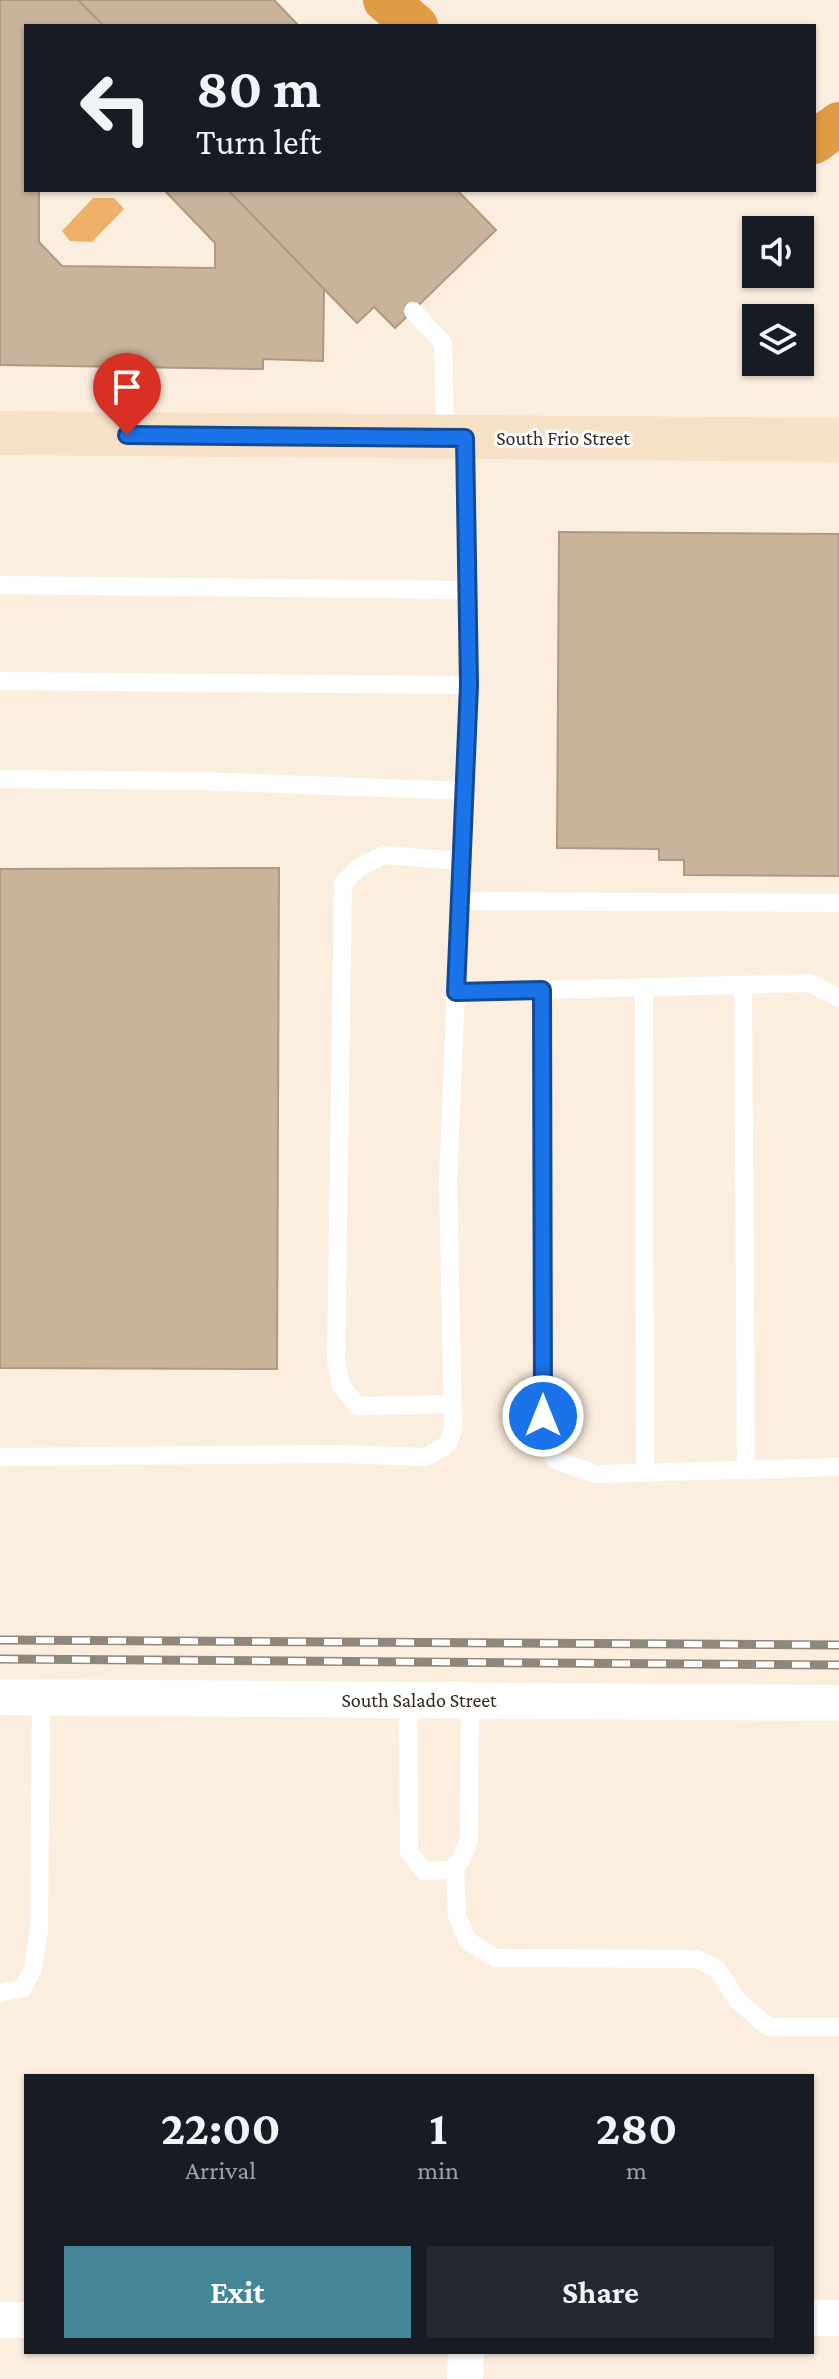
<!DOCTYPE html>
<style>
body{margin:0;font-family:"Crimson Pro",serif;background:#242831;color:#f1f3f6;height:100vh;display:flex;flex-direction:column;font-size:30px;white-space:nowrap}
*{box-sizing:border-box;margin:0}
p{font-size:26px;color:#9ea1a6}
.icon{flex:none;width:44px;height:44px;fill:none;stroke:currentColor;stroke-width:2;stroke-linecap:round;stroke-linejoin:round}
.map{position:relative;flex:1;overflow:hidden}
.side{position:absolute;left:24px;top:2074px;width:790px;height:280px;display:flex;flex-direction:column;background:#171b24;border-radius:0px;box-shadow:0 2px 6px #0004}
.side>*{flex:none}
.banner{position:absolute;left:24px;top:24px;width:792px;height:168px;border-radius:0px;box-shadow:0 2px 6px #0004;background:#171b24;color:#f1f3f6;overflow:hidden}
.controls{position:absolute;left:742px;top:216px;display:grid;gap:16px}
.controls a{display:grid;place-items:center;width:72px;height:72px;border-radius:0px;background:#171b24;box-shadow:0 2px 6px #0004;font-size:40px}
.pin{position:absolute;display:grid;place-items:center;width:68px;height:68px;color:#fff;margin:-82px -34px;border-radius:50% 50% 50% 0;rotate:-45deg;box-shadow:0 0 8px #0007}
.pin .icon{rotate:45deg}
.me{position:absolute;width:88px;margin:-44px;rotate:0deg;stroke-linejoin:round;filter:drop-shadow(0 0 6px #0008)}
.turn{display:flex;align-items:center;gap:28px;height:168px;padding:0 40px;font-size:36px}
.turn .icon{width:104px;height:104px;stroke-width:2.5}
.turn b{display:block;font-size:56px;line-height:68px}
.eta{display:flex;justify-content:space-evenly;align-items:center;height:136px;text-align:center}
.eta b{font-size:48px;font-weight:700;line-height:56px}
.action{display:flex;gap:16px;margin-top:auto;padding:16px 40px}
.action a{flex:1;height:92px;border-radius:0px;background:#468699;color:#fff;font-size:32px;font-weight:700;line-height:92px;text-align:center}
.action a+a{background:#242831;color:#f1f3f6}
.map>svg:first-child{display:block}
.water{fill:#eeb169}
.building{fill:#c9b39b;stroke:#ae9982;stroke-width:2}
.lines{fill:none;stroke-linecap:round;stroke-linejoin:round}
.service{stroke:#fff;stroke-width:18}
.minor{stroke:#fff;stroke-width:36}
.secondary{stroke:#f6e1c7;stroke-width:44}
.motorway{stroke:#e09b45;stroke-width:44}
.rail-casing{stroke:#91867a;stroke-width:9}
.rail{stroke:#fefefe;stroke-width:6;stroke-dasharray:18;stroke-linecap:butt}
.route-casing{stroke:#114b97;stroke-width:20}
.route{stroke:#1a73e8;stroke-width:14}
.labels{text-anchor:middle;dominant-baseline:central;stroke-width:6;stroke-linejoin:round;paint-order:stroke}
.street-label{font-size:20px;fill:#31291f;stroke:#fefefe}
</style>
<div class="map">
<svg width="839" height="2379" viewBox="0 0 839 2379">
<rect width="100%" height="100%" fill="#fceedf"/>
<path class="water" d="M 93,198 L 114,198 L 124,209 L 92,242 L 70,241 L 62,231 Z"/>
<path class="building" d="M 0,0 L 78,0 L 104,26 L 26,26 L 26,190 L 39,190 L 39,242 L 62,266 L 215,268 L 215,243 L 164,190 L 228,190 L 324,289 L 323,361 L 263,359 L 263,369 L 0,365 Z
M 78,0 L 274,0 L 299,26 L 104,26 Z
M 228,190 L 457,190 L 496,230 L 395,328 L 374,307 L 357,323 Z
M 559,532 L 839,534 L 839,876 L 684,875 L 684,860 L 659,860 L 659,849 L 557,848 Z
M 279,868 L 277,1369 L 0,1368 L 0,869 Z"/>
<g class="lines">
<path class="service" d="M 413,311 L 443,343 L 445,438
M 0,585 L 467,590
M 0,681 L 469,685
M 0,779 L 200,781 L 464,791
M 460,901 L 839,903
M 743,985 L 746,1470
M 644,987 L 645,1472
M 542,990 L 543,1416 L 555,1460 L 596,1474 L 839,1467
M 456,992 L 810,983 L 839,998
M 453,1404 L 358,1406 L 341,1386 L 336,1359 L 343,884 L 357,869 L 383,855 L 462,861
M 0,1457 L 334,1454 L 426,1457 L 448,1444 L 453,1427 L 448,1180 L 469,685 L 465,438
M 408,1700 L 409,1852 L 424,1871 L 450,1870 L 460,1862 L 469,1840 L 470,1700
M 455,1865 L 457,1916 L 468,1941 L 496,1958 L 697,1959 L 717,1969 L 738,2001 L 768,2027 L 839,2027
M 0,1993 L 23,1988 L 33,1969 L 39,1931 L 41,1697"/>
<path class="minor" d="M 0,1697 L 839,1703
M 812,2318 L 839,2318
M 0,2320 L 26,2320
M 465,2379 L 466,2352"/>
<path class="secondary" d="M 0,433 L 839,440"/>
<path class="motorway" d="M 385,0 L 416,26
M 814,142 L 839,124"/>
<defs>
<path id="rail" d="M 0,1640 L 839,1645
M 0,1659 L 839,1665"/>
</defs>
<use href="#rail" class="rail-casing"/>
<use href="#rail" class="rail"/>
</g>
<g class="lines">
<defs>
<path id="route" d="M 127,435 L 465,438 L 469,685 L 456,992 L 542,990 L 543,1416"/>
</defs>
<use href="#route" class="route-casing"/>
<use href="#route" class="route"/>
</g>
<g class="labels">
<g class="street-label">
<text x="563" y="438">South Frio Street</text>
<text x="419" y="1700">South Salado Street</text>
</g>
</g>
</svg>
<div class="controls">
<a><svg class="icon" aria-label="sound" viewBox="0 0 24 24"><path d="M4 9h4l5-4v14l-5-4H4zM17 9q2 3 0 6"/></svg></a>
<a><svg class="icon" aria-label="layers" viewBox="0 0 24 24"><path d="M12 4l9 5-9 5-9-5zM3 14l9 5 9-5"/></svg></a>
</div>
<div class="pin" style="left:127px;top:435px;background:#d93025"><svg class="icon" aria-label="arrive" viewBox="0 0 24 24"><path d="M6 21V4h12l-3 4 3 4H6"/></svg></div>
<svg class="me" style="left:543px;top:1416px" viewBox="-20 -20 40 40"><circle r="17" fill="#1a73e8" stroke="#fff" stroke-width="3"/><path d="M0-11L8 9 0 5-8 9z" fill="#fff"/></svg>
<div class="banner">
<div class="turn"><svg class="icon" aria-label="left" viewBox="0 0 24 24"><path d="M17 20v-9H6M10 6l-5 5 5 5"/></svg><div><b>80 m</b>Turn left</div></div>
</div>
<section class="side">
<div class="eta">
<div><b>22:00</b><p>Arrival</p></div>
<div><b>1</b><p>min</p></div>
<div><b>280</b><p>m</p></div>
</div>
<div class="action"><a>Exit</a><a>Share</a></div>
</section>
</div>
